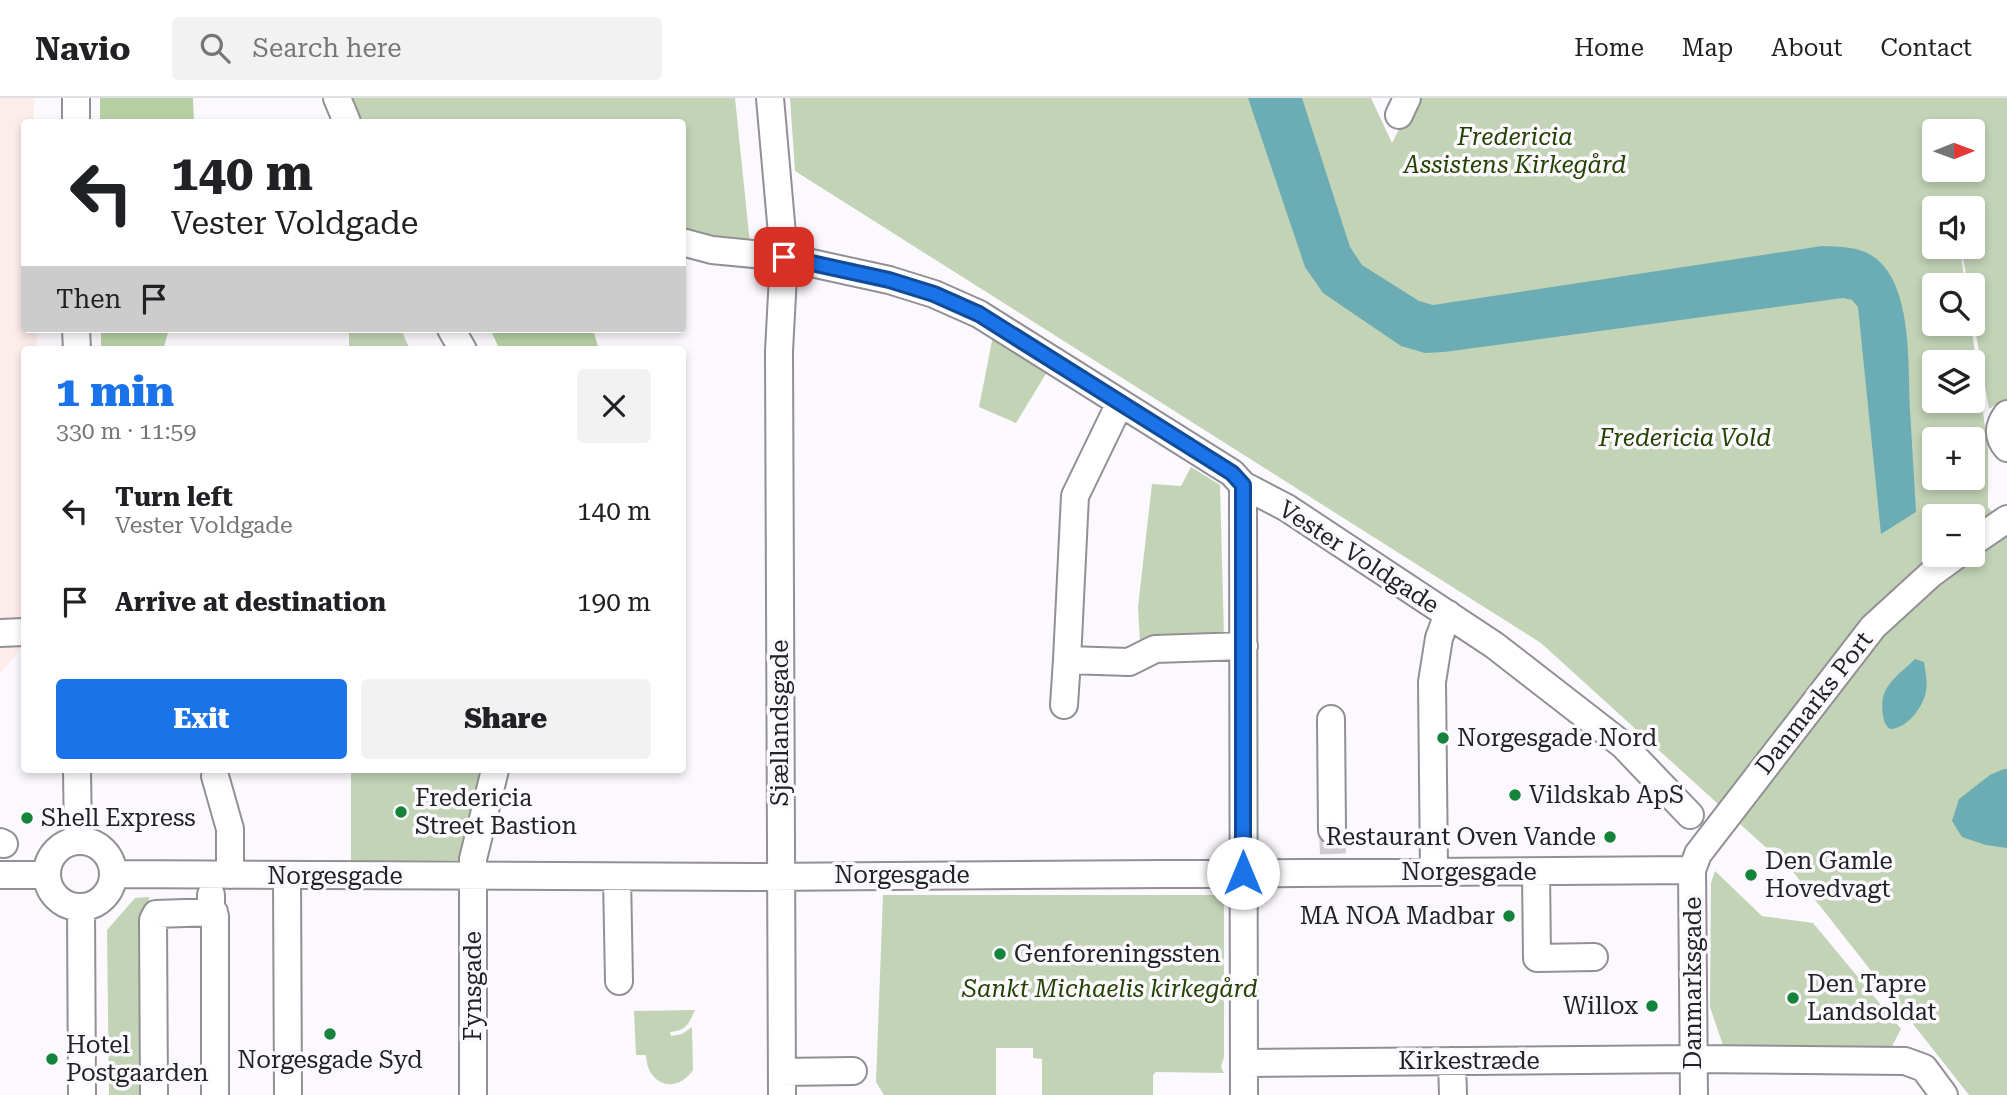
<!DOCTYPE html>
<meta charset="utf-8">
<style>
body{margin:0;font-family:"Roboto Serif",serif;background:#f2f2f2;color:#202124;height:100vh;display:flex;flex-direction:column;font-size:26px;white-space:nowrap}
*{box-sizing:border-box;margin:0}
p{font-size:23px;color:#757577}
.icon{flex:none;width:38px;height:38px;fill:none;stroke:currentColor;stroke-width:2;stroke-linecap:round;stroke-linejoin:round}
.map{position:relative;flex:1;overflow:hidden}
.sheet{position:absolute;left:21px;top:248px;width:665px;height:427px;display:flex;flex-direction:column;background:#fff;border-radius:7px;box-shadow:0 4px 10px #0003}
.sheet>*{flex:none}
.hud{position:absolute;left:21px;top:21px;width:665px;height:214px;border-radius:7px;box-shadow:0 4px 10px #0003;background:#fff;color:#202124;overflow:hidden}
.needle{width:46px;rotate:89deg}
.controls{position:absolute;left:1922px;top:21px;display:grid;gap:14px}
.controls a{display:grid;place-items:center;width:63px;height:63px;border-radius:7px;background:#fff;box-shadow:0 4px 10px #0003;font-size:35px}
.pin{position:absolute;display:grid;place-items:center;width:60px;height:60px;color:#fff;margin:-30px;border-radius:14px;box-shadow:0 4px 10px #0006}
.me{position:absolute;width:77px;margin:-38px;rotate:0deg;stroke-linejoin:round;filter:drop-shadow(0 0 5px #0008)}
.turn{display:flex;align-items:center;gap:24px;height:147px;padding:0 35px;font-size:32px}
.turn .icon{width:91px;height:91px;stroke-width:2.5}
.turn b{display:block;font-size:49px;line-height:60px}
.then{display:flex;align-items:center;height:66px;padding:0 35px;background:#0003;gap:14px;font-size:26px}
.round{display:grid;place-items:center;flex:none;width:74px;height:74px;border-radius:7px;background:#f2f2f2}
.headline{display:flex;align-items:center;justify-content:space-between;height:119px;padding:0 35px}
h1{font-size:42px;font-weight:800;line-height:52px;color:#1a73e8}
.action{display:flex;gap:14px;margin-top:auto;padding:14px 35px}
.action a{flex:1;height:80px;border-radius:7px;background:#1a73e8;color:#fff;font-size:28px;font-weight:800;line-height:80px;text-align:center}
.action a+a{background:#f2f2f2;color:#202124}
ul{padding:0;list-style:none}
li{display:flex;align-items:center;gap:21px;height:91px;padding:0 35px}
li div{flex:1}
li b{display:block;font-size:26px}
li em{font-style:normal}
header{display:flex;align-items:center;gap:42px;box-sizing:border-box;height:98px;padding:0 35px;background:#fff;border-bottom:2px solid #e0e0e0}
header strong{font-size:33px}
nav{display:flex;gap:38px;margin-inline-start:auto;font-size:24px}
.search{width:490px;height:63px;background:#f2f2f2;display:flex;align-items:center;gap:18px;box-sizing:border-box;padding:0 24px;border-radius:7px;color:#757577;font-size:26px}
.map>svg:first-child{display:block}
.industrial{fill:#fcecea}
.green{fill:#c2d3b6;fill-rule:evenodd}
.forest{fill:#b6d0a4}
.water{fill:#6cadb5}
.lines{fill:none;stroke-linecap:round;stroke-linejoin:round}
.minor-tunnel{stroke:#d0cdd2;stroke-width:26;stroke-dasharray:26 13;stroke-linecap:butt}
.minor-casing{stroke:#929095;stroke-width:30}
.minor{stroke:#fff;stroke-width:26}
.route-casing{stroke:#114b97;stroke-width:18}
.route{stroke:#1a73e8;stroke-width:12}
.poi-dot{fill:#15843b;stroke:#fbf8fe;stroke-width:2.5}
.labels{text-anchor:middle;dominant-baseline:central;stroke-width:7;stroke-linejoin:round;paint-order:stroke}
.park-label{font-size:24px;font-style:italic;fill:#234200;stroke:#fbf8fe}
.street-label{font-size:24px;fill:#222123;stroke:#fbf8fe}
.poi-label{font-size:24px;fill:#222123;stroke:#fbf8fe;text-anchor:start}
</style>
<header>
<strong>Navio</strong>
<div class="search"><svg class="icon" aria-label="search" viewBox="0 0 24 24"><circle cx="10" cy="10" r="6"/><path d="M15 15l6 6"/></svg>Search here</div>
<nav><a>Home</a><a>Map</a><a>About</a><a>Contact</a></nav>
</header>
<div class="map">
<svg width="2007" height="997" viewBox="0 0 2007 997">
<rect width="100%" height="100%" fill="#fbf8fe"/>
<path class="industrial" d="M 0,0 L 34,0 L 34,24 L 24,24 L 24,231 L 37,231 L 37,252 L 24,252 L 24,546 L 0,576 Z"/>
<path class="green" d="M 346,0 L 735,0 L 750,146 L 683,138 L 682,24 L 356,24 Z
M 790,0 L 1371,0 L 1392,45 L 1415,0 L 2007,0 L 2007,303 L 2002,303 L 1989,311 L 1972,213 L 1972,187 L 1968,187 L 1961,149 L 1972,149 L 1972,110 L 1934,110 L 1934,149 L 1960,149 L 1965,187 L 1934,187 L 1934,226 L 1971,226 L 1988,351 L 1988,409 L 2007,431 L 2007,997 L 1969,997 L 1794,775 L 1541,545 L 795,73 ZM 1934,33 L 1972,33 L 1972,72 L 1934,72 ZM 1934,264 L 1972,264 L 1972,303 L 1934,303 ZM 1934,341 L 1972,341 L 1972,380 L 1934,380 ZM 1934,418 L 1972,418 L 1972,457 L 1934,457 Z
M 349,231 L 401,231 L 410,252 L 349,252 Z
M 993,238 L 1047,274 L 1016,325 L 979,309 Z
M 1191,369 L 1220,387 L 1224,539 L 1140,544 L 1138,509 L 1152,386 L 1181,388 Z
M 351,672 L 479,672 L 469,762 L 351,763 Z
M 1715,773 L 1762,818 L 1813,825 L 1901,931 L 1890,952 L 1725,953 L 1710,909 L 1711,785 Z
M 883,797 L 1224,797 L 1224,959 L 1221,969 L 1224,975 L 1156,974 L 1153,977 L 1153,997 L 1042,997 L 1042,961 L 1033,960 L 1033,950 L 996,950 L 996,997 L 884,997 L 876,984 Z
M 149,799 L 150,997 L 109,997 L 107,832 L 135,800 Z
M 695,912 C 688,927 687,932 670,934 L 671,938 L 682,936 L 692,929 L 693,972 C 676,997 647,987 646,957 L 636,957 L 634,913 Z"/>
<path class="forest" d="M 100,0 L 193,0 L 194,24 L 100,24 Z
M 101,231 L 169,231 L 163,252 L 101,252 Z
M 490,231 L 593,231 L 599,252 L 500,252 Z"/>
<path class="water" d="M 1248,0 L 1302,0 L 1350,149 L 1362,167 L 1419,203 L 1433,207 L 1822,148 C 1844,149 1865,148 1882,166 C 1912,198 1908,270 1910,312 C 1912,346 1914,380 1916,414 L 1881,436 L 1858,209 L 1852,202 L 1843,200 L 1444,254 L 1425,255 L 1401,248 L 1323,195 L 1305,169 Z
M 1915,561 L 1924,564 C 1925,573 1928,584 1926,593 C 1924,608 1907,631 1890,631 C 1885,627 1884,624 1883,617 C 1878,588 1897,579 1915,561 Z
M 2004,671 L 2007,671 L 2007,750 L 1986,747 L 1962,739 L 1952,723 L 1959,701 L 1990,677 Z"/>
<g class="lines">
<path class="minor-tunnel" d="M 1332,732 L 1333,756"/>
<defs>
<path id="minor" d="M 76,0 L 76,24
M 337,0 L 347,24
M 770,0 L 784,159 L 779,253 L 782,997
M 1399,17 L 1407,0
M 682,144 L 712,152 L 784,159 L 889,182 L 934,196 L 979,216 L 1232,375 L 1243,387 L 1287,410 L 1494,547 L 1623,647 L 1690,717
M 76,231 L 77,252
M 451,231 L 463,252
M 1120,305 L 1075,398 L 1067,562 L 1129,564 L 1155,551 L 1244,548
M 2007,316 C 1998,328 1997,339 2007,350
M 1243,387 L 1244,997
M 1972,445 L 2007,421
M 0,535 L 24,534
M 1064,607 L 1067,562
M 1331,621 L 1332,732
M 77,672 L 78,743
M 215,678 L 230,731 L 230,777
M47 776a33 33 0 1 1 66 0a33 33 0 1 1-66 0Z
M 0,744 L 4,746
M 1434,774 L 1432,584 L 1439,540 L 1448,516
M 1536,774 L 1537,860 L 1594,859
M 113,776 L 754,779 L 1692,772
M 0,777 L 47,777
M 287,778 L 288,997
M 617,779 L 619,883
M 211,797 L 211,808 L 215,818 L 215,997
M 81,810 L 82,997
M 1452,963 L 1453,997
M 1245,965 L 1693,961 L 1905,963 L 1924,970 L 1944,997
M 782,974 L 853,973
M 154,997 L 153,822 L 156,816 L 214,814
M 473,997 L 473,761 L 495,672
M 1694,997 L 1692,772 L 1698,756 L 1873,529 L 1931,476 L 1957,457"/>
</defs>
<use href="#minor" class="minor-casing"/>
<use href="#minor" class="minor"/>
</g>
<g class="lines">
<defs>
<path id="route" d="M 784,159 L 889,182 L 934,196 L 979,216 L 1232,375 L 1243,387 L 1243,775"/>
</defs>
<use href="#route" class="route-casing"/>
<use href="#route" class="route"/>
</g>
<g class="poi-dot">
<circle cx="1443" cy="640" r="7"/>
<circle cx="1515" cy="697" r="7"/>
<circle cx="401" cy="714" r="7"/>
<circle cx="27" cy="720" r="7"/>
<circle cx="1610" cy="739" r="7"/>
<circle cx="1751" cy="777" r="7"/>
<circle cx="1509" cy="818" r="7"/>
<circle cx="1000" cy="856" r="7"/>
<circle cx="1793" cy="900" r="7"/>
<circle cx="1652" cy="908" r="7"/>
<circle cx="330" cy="936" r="7"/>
<circle cx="52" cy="961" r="7"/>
</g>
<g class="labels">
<g class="park-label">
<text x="1515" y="39">Fredericia<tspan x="1515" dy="28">Assistens Kirkegård</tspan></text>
<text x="1685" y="340">Fredericia Vold</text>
<text x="1110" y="891">Sankt Michaelis kirkegård</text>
</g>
<g class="street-label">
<text transform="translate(1359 459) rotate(33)">Vester Voldgade</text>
<text transform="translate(1814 605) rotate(-52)">Danmarks Port</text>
<text transform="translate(780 625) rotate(-90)">Sjællandsgade</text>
<text x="1469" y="774">Norgesgade</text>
<text x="902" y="777">Norgesgade</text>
<text x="335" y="778">Norgesgade</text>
<text transform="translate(1693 885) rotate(-90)">Danmarksgade</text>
<text transform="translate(473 888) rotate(-90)">Fynsgade</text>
<text x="1469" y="963">Kirkestræde</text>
</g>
<g class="poi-label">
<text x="1457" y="640">Norgesgade Nord</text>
<text x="1529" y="697">Vildskab ApS</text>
<text x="415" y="700">Fredericia<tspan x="415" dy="28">Street Bastion</tspan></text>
<text x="41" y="720">Shell Express</text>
<text x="1596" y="739" text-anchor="end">Restaurant Oven Vande</text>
<text x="1765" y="763">Den Gamle<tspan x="1765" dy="28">Hovedvagt</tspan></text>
<text x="1495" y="818" text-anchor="end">MA NOA Madbar</text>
<text x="1014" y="856">Genforeningssten</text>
<text x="1807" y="886">Den Tapre<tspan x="1807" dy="28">Landsoldat</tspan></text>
<text x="1638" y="908" text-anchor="end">Willox</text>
<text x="66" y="947">Hotel<tspan x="66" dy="28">Postgaarden</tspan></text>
<text x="330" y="962" text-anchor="middle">Norgesgade Syd</text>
</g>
</g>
</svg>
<div class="controls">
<a><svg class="needle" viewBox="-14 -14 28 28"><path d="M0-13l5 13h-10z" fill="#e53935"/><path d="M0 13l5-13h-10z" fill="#757577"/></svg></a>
<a><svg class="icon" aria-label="sound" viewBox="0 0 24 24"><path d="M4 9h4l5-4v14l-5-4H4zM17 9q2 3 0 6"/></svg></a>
<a><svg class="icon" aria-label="search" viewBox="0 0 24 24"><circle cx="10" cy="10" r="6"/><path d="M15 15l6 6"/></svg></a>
<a><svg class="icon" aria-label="layers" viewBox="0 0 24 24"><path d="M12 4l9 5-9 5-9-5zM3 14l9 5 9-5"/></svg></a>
<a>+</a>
<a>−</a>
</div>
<div class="pin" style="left:784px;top:159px;background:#d93025"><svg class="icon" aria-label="arrive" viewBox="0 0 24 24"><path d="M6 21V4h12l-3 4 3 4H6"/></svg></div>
<svg class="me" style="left:1243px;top:775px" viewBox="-20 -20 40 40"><circle r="19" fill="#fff"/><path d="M0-13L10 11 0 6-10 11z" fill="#1a73e8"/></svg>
<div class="hud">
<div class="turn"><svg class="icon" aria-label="left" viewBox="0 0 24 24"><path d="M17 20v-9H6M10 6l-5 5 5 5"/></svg><div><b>140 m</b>Vester Voldgade</div></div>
<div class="then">Then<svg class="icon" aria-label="arrive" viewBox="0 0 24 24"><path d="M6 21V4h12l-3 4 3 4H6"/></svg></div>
</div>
<section class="sheet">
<div class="headline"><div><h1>1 min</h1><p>330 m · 11:59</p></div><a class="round"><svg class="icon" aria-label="close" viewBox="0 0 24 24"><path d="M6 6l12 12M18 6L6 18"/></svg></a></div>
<ul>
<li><svg class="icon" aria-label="left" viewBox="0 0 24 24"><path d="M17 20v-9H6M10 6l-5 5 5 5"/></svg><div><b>Turn left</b><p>Vester Voldgade</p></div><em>140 m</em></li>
<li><svg class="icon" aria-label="arrive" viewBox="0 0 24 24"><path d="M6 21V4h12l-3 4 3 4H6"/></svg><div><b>Arrive at destination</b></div><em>190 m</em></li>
</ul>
<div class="action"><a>Exit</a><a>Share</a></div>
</section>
</div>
